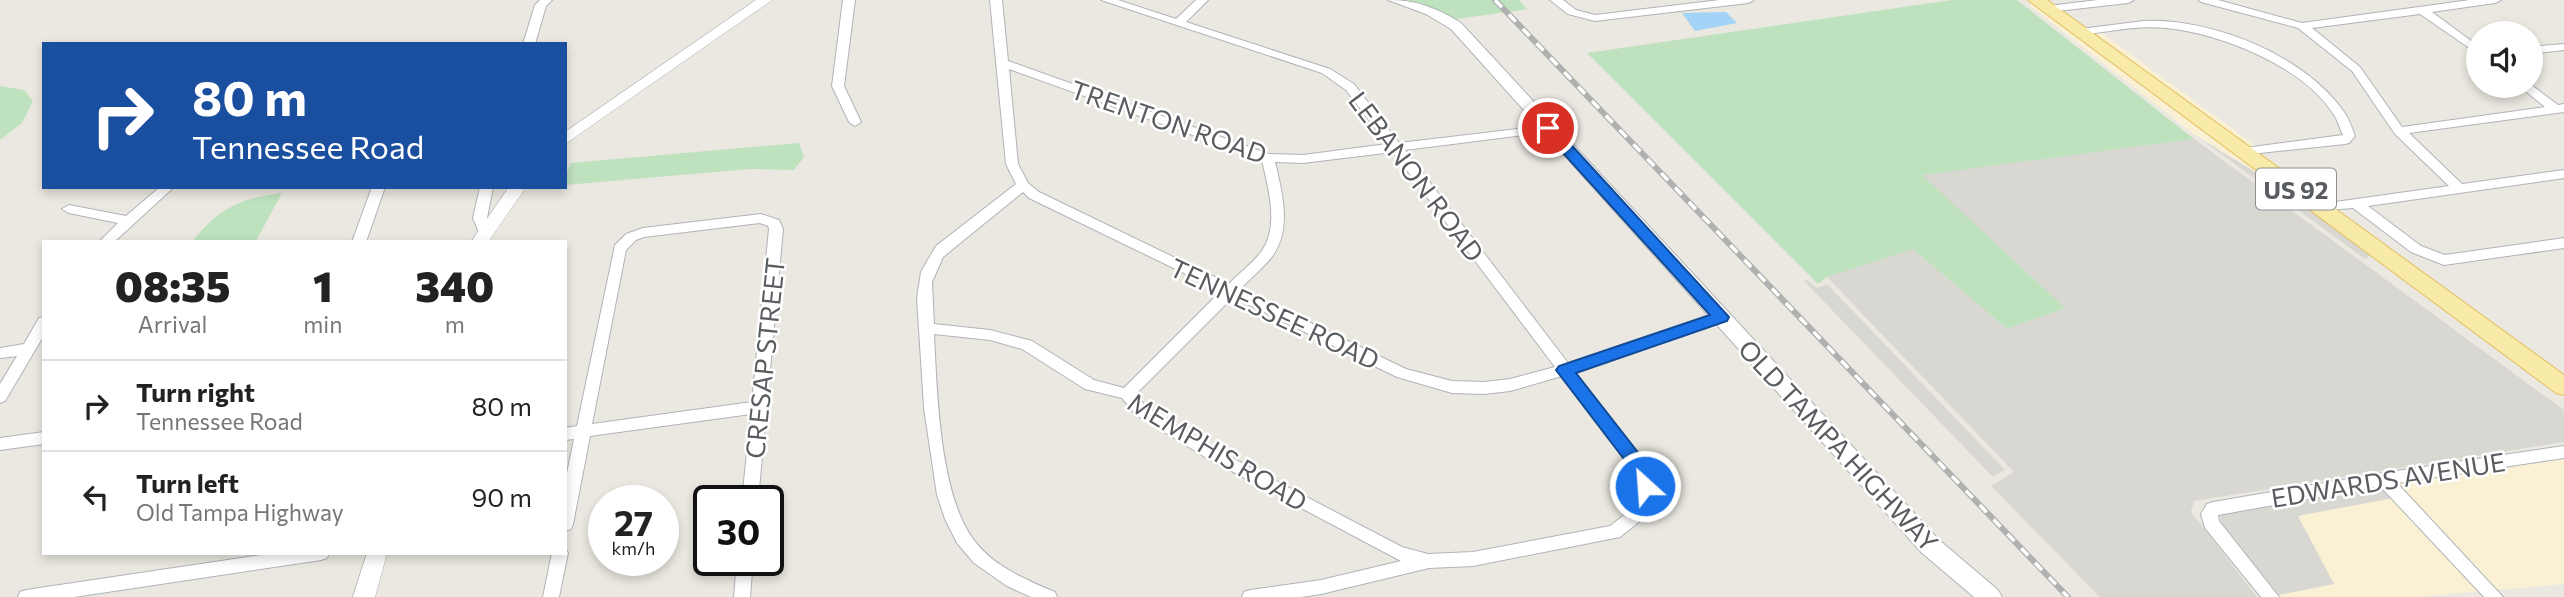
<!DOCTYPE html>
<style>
body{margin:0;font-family:Commissioner,sans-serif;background:#f6f6f6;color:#222;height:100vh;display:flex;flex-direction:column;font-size:26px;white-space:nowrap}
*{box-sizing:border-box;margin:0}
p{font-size:23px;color:#767676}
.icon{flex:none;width:38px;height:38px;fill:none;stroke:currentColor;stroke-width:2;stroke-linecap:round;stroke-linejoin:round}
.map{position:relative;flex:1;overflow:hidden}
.panel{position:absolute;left:42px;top:240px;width:525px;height:315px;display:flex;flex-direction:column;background:#fff;border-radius:0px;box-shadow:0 4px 10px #0003}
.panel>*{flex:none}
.hud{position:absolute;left:42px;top:42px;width:525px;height:147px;border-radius:0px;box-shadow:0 4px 10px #0003;background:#1a4fa0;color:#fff;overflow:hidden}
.tools{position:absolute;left:2466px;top:21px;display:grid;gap:14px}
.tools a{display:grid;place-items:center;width:77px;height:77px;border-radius:50%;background:#fff;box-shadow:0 4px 10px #0003;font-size:35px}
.speed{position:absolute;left:588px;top:485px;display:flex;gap:14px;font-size:35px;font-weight:700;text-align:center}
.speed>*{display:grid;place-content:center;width:91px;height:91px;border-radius:50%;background:#fff;box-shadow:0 4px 10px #0003;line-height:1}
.speed small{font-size:18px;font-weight:400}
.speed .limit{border:4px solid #111;border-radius:10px;background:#fff;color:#111}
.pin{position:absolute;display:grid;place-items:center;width:60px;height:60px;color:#fff;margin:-30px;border:4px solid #fff;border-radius:50%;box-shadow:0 2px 7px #0007}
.me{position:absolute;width:77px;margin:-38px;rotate:334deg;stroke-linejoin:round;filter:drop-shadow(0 0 5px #0008)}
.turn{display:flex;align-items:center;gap:24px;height:147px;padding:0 35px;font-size:32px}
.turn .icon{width:91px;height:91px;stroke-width:2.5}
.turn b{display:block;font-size:49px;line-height:60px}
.eta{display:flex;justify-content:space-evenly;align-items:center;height:119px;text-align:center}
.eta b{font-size:42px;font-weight:800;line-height:49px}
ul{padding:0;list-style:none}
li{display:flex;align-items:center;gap:21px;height:91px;padding:0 35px;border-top:2px solid #e0e0e0}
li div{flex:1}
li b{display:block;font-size:26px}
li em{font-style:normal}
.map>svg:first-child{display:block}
.commercial{fill:#faf1d5}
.industrial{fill:#d9d7d2}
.green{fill:#bee1be}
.water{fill:#a3d3f7}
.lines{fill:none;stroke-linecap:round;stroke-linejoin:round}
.minor-casing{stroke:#b0b3b7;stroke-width:2}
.tertiary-casing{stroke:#b0b3b7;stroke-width:1}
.secondary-casing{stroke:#b0b3b7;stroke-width:2}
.primary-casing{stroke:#e4bf5f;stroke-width:2}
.minor{fill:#fff;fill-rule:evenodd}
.tertiary{fill:#fff;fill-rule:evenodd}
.secondary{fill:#fff;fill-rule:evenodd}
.primary{fill:#f8eaa8;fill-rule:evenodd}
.rail-casing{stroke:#afb0b0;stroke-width:6}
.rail{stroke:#fff;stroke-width:3.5;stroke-dasharray:10;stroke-linecap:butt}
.route{fill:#1a73e8;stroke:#114b97;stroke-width:2}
.labels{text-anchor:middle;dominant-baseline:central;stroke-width:5;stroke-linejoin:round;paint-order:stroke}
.shield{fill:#fff;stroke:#8b8d90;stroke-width:2}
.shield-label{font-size:24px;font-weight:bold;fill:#595c60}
.street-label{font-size:26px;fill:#595c60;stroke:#fff}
</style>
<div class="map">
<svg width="2564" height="597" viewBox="0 0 2564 597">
<rect width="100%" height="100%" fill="#eae8e0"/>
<path class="commercial" d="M 2033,3 L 2310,205 L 2191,132 L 2029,5 Z
M 2102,33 L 2256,146 L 2246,148 L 2090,34 Z
M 2564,459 L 2564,584 L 2497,590 L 2396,483 Z
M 2393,498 L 2481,591 L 2418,597 L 2280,597 L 2278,595 L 2334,584 L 2297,516 Z"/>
<path class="industrial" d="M 2194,139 L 2564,410 L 2564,442 L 2194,501 L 2191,512 L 2257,597 L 2100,597 L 1991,486 L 2014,472 L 1827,277 L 1913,249 L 2007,329 L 2064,308 L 1921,175 Z
M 2202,140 L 2310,205 L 2372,254 L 2365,259 Z
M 1807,280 L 1817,288 L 1827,284 L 2005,470 L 1993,477 L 1804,281 Z
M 2381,486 L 2393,498 L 2298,516 L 2334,584 L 2278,595 L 2220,523 L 2221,513 Z"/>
<path class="green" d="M 1407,0 L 1519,0 L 1527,9 L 1457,19 Z
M 1952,0 L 2017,0 L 2194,139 L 1922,175 L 2065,308 L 2007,329 L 1913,249 L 1827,277 L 1818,284 L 1587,53 Z
M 0,86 L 24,90 L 33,101 L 22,123 L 0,140 Z
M 799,143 L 804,157 L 794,170 L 750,169 L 565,185 L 565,175 L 571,163 Z
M 282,193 L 256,241 L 193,241 C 219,208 241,198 282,193 Z"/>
<path class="water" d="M 1726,12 L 1737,23 L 1695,31 L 1682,13 Z"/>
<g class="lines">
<defs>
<path id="minor" d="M 540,0 L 552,0 L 546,6 L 535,44 L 523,44 L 535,5 Z
M 843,0 L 855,0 L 844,86 L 861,122 L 855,126 L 849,122 L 832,86 Z
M 990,0 L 1002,0 L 1008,61 L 1269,154 L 1303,155 L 1387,144 L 1346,90 L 1322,73 L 1101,0 L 1118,0 L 1176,19 L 1196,0 L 1208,0 L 1186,22 L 1330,69 L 1354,84 L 1399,143 L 1552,125 L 1554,128 L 1552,131 L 1548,132 L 1405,150 L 1568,363 L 1716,313 L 1726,313 L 1728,317 L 1726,321 L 1575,372 L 1640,456 L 1653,486 L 1652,499 L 1644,518 L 1620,537 L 1473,566 L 1429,568 L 1321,594 L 1301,597 L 1242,597 L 1244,592 L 1250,590 L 1321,580 L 1401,561 L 1205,457 L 1136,415 L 1122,398 L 1085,389 L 1022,349 L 990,340 L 934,334 C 937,391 939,500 977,544 C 997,568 1027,580 1055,592 L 1057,597 L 1031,597 L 1007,586 L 974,563 L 957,543 L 945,519 L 937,495 L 924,408 L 917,298 L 921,272 L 936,246 L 1016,184 L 1006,164 ZM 1009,69 L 1262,160 C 1268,188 1280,227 1261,252 C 1252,264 1239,273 1229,284 L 1039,192 L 1028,183 L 1018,164 ZM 1393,152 L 1555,367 L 1510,379 L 1484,382 L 1452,381 L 1406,369 L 1240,289 C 1250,279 1262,269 1271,258 C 1293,230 1282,192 1275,162 L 1303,163 ZM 1023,192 L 1029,198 L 1221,291 L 1124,388 L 1094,380 L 1032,341 L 990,330 L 934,324 L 932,282 L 943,257 ZM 1233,297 L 1397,377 L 1452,393 L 1484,394 L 1510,391 L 1562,376 L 1627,463 L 1637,486 L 1636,499 L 1632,509 L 1610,526 L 1473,552 L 1428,554 L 1402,547 L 1215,449 L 1146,407 L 1136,394 Z
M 1550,0 L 1563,0 L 1576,10 L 1595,15 L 1720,0 L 1754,0 L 1748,3 L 1595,21 L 1568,14 Z
M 2098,0 L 2134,0 L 2128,3 L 2048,12 L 2042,9 L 2048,6 Z
M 2199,0 L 2218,0 L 2302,23 L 2470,0 L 2501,0 L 2495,3 L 2432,12 L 2478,46 L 2478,54 L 2420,14 L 2312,28 L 2360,67 L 2402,127 L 2545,107 L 2519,86 L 2530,84 L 2558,105 L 2564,104 L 2564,112 L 2409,133 L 2462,184 L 2564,170 L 2564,178 L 2368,206 L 2421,246 L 2445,255 L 2564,238 L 2564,248 L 2444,265 L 2411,252 L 2353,208 L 2316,211 L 2314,208 L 2321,204 L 2449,186 L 2395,134 L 2352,71 L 2298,28 L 2201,2 Z
M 2144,21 C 2211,18 2305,55 2344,112 C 2349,119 2352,128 2355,136 L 2349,143 L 2345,144 L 2241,155 L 2239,152 L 2245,148 L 2343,135 C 2340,129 2338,121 2334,115 C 2305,67 2220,33 2166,28 C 2137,25 2108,32 2080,35 L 2074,32 L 2080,29 Z
M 2564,44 L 2564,50 L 2530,54 L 2530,47 Z
M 160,187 L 174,187 L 114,242 L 99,242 L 118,223 L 69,213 L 62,209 L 69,205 L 126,216 Z
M 372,187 L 385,187 L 366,242 L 352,242 Z
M 480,187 L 493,187 L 487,218 L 492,232 L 485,236 L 480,235 L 473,218 Z
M 761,214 L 779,220 L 783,229 L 758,500 L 742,500 L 751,414 L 590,436 L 573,524 L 571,529 L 565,531 L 565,483 L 574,439 L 565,440 L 565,428 L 577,426 L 615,245 L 626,234 L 643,228 ZM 760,223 L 768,226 L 769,229 L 752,402 L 592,424 L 626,250 L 636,240 L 644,237 Z
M 44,317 L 44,335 L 5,401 L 0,403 L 0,384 L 17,356 L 0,358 L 0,348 L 24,344 L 39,318 Z
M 44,432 L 44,444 L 0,450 L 0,438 Z
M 2564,446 L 2564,458 L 2397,483 L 2503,597 L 2484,597 L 2380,486 L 2218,515 L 2219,521 L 2279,597 L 2261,597 L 2205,528 L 2201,514 L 2207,504 L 2213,502 L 2383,473 Z
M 565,548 L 568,553 L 559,597 L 543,597 L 552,553 L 565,553 Z
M 274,553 L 329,553 L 327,558 L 321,560 L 74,597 L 18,597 L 20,592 L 26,590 Z
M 737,560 L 753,560 L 750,597 L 734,597 Z"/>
<path id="tertiary" d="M 756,0 L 772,0 L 565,144 L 565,132 Z
M 509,187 L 526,187 L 488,242 L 471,242 Z
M 367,553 L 387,553 L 375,597 L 353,597 Z"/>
<path id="secondary" d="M 1388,0 C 1417,0 1437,8 1461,23 L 1938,539 L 1998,590 L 2002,597 L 1974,597 L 1922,553 L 1451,29 L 1426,14 Z"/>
<path id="primary" d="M 2028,0 L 2047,0 L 2564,375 L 2564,395 L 2556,393 Z"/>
</defs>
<use href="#minor" class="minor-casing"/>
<use href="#tertiary" class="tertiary-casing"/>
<use href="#secondary" class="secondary-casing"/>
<use href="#primary" class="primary-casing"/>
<use href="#minor" class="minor"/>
<use href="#tertiary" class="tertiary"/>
<use href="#secondary" class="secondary"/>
<use href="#primary" class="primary"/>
<defs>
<path id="rail" d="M 1495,0 L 2068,597"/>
</defs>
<use href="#rail" class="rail-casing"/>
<use href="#rail" class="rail"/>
</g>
<path class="route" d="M 1548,124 L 1553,125 L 1729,317 L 1727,321 L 1576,373 L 1640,455 L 1654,486 L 1645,493 L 1639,491 L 1627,463 L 1556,370 L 1559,366 L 1710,315 L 1543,131 L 1541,128 Z"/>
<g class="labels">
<rect class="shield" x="2256" y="168.5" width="80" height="41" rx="5"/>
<g class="shield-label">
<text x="2296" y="189">US 92</text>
</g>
<g class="street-label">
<text transform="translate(1169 121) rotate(19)">TRENTON ROAD</text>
<text transform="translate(1417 176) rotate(53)">LEBANON ROAD</text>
<text transform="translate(1275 313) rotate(25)">TENNESSEE ROAD</text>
<text transform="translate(764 358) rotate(-84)">CRESAP STREET</text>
<text transform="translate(1839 445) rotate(47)">OLD TAMPA HIGHWAY</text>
<text transform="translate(1218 451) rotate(31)">MEMPHIS ROAD</text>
<text transform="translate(2388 479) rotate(-9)">EDWARDS AVENUE</text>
</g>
</g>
</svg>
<div class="tools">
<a><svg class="icon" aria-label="sound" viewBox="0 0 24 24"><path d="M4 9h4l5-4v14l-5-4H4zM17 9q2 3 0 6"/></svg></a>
</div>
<div class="speed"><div>27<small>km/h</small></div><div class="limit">30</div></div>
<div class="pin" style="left:1548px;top:128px;background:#d93025"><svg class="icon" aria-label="arrive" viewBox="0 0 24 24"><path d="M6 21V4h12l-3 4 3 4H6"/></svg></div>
<svg class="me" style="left:1645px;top:486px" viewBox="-20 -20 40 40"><circle r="17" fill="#1a73e8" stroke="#fff" stroke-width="3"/><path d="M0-11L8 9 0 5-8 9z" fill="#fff"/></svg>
<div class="hud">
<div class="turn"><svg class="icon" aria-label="right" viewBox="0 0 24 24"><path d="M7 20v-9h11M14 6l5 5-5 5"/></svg><div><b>80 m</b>Tennessee Road</div></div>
</div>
<section class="panel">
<div class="eta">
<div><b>08:35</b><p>Arrival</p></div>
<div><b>1</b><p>min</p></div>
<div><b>340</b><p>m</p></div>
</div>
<ul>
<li><svg class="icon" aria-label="right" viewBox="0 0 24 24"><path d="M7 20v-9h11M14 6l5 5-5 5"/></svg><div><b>Turn right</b><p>Tennessee Road</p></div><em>80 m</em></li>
<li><svg class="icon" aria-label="left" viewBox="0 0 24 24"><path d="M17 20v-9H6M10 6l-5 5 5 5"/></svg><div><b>Turn left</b><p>Old Tampa Highway</p></div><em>90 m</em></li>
</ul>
</section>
</div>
